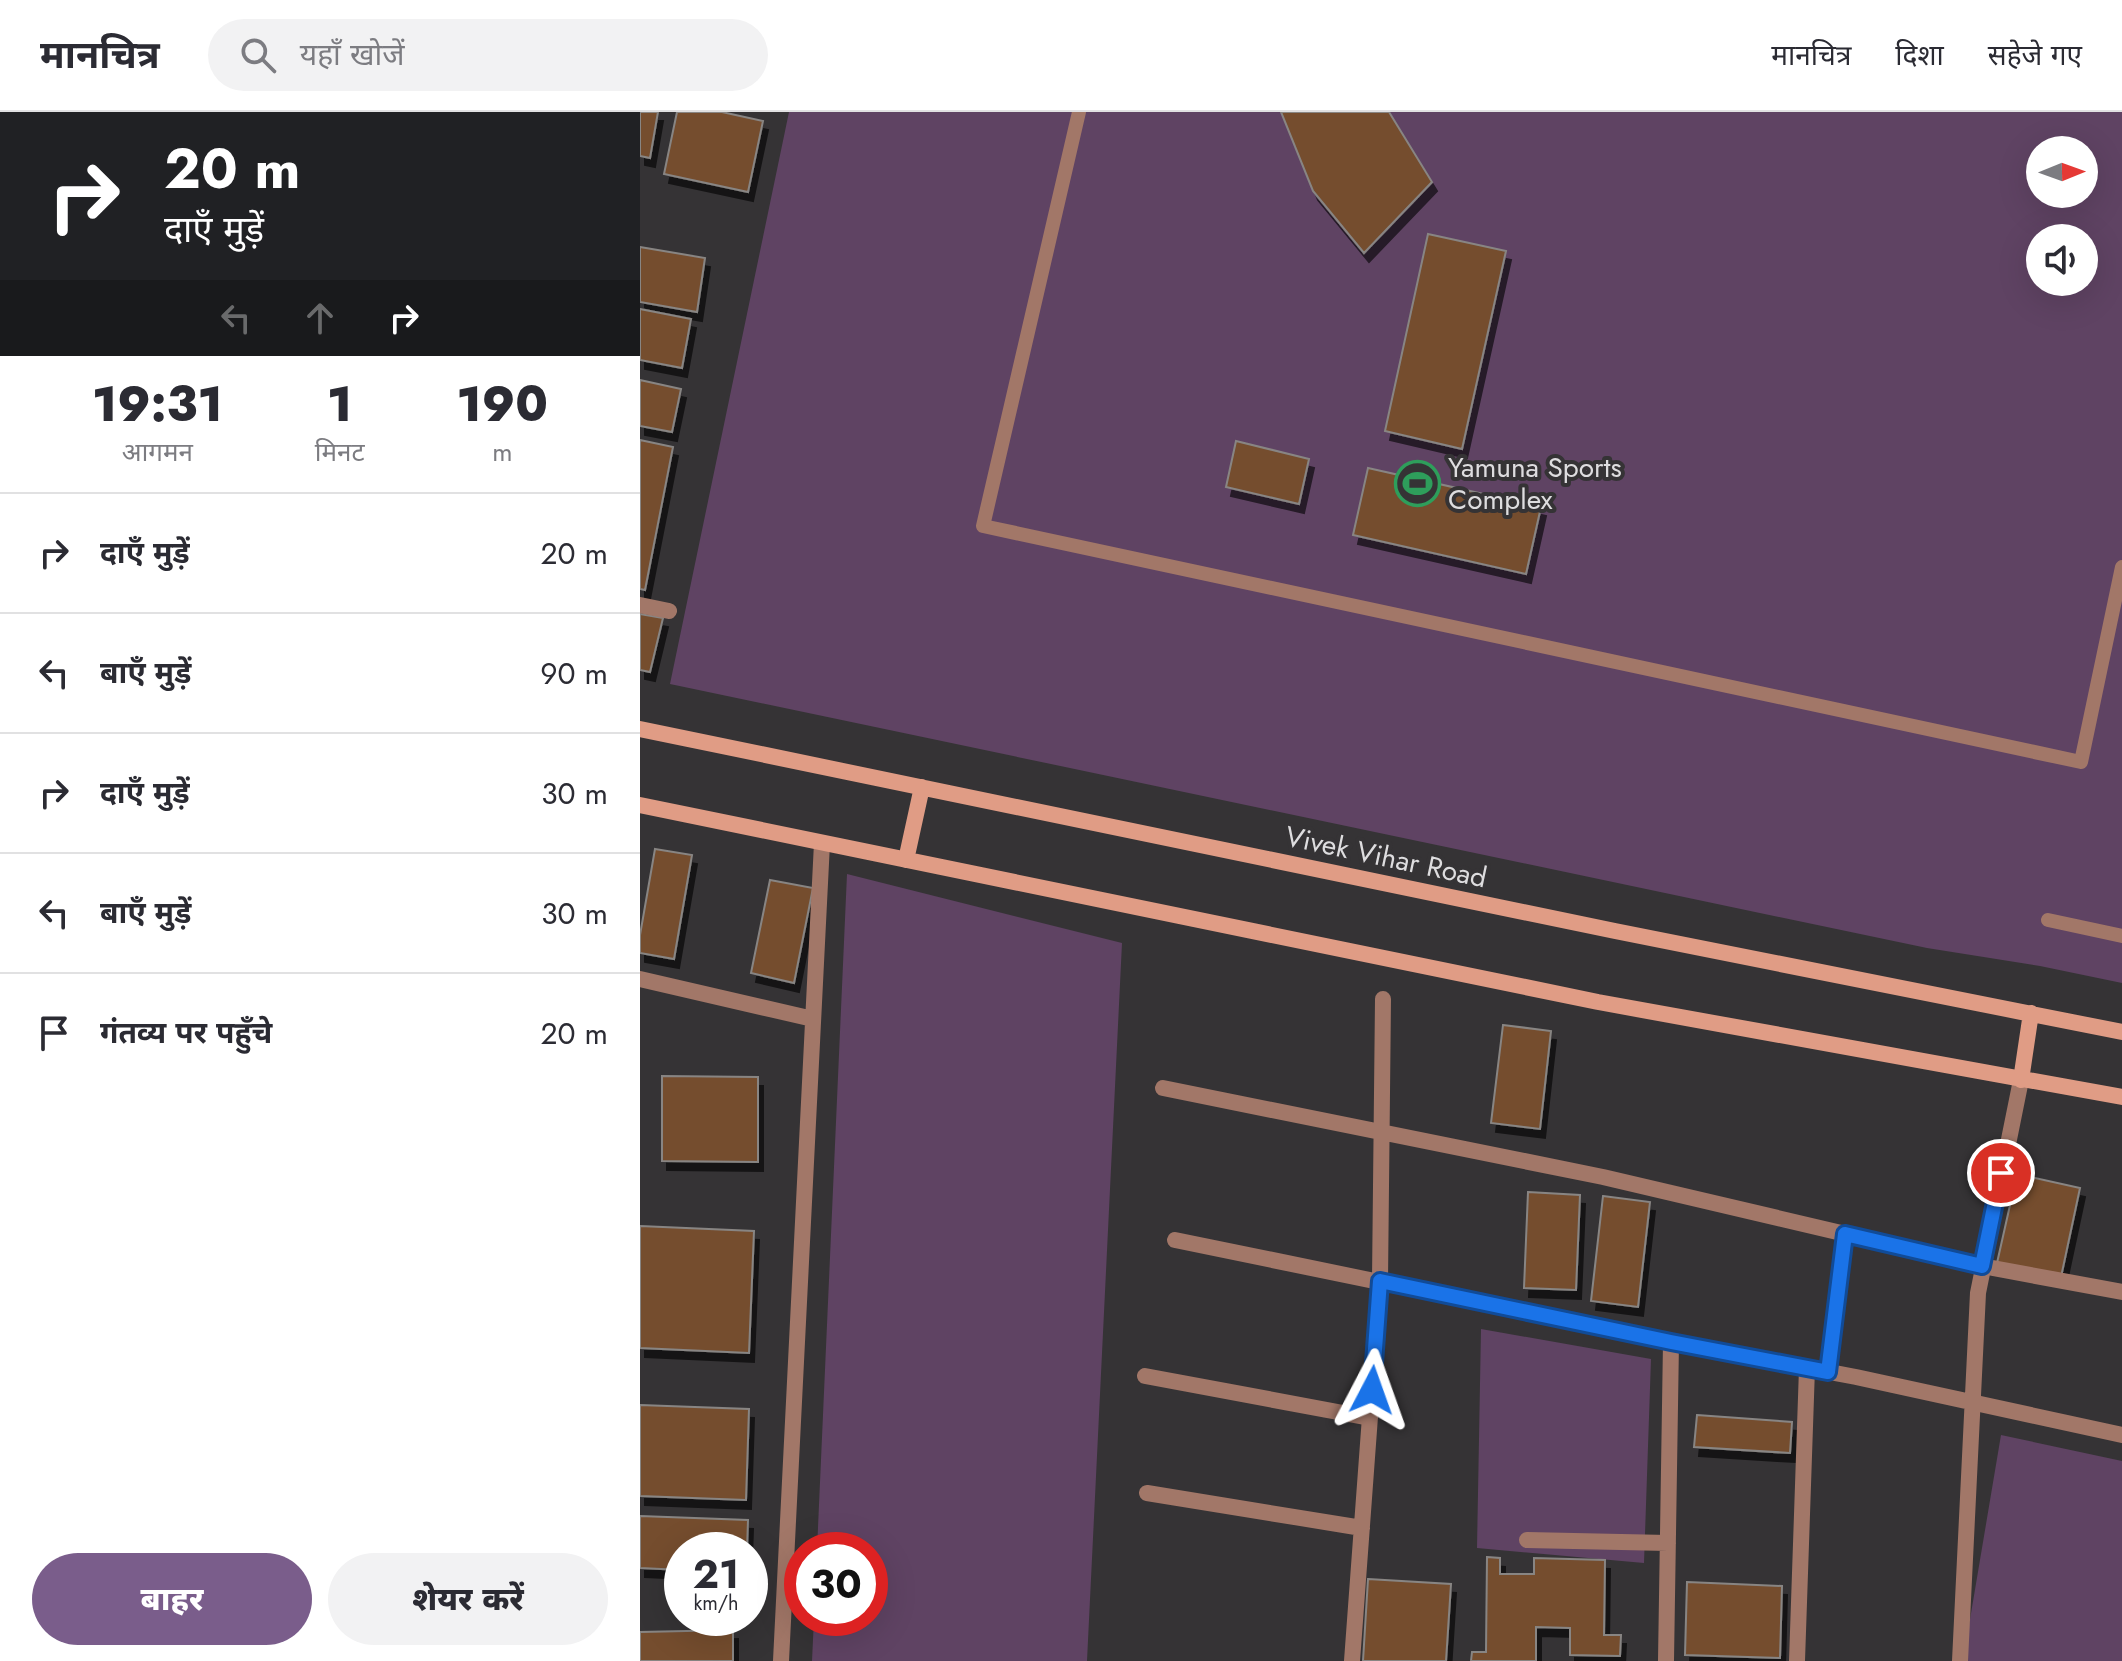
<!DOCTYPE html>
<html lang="hi">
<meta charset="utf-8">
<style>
body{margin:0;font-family:Jost,"Noto Sans Devanagari",sans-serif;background:#f2f2f3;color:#2b2b33;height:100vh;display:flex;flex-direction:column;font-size:30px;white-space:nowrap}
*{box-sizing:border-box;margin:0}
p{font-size:26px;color:#7c7c81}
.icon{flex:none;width:44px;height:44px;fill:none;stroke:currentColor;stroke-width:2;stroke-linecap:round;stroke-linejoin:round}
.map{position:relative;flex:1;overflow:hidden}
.panel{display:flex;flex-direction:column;background:#fff;width:640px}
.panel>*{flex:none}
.banner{background:#202124;color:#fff;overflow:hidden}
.needle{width:52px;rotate:89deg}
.fabs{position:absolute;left:1386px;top:24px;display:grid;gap:16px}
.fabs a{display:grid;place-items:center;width:72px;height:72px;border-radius:50%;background:#fff;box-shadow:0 8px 32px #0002;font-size:40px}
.speed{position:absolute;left:24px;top:1420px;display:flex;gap:16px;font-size:40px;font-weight:700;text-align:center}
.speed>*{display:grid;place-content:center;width:104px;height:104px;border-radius:50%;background:#fff;box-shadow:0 8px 32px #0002;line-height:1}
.speed small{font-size:20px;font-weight:400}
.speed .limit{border:12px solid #d22;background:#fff;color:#111}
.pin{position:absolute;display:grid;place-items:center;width:68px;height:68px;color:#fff;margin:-34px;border:4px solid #fff;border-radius:50%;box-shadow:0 2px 8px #0007}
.me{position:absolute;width:88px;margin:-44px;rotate:4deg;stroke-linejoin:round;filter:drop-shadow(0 0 6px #0008)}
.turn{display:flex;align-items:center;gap:28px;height:168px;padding:0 32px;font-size:36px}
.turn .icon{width:104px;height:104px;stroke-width:2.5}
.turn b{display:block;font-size:56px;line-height:68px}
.lanes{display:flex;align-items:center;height:76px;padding:0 32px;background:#0003;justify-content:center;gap:40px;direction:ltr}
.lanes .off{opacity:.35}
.eta{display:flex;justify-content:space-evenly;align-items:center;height:136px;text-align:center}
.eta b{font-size:48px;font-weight:800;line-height:56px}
.button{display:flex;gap:16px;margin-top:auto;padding:16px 32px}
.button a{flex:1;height:92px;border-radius:48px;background:#7a5d8b;color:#fff;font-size:32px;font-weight:800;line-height:92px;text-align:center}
.button a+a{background:#f2f2f3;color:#2b2b33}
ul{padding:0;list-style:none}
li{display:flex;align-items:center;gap:24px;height:120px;padding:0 32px;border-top:2px solid #e1e1e2}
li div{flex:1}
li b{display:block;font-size:30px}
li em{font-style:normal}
header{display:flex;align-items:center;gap:48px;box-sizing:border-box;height:112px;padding:0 40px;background:#fff;border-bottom:2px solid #e1e1e2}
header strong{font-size:38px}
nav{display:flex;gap:44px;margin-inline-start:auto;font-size:28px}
.search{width:560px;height:72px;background:#f2f2f3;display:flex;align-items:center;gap:20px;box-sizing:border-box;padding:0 28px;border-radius:44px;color:#7c7c81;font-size:30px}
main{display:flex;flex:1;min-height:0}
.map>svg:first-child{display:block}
.green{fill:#5f4363;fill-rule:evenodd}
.building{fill:#744d2f;stroke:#888583;stroke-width:2;filter:url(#shadow)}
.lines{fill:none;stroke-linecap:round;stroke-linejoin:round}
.lane{stroke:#a27768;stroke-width:14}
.street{stroke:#a27768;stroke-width:16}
.secondary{stroke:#e09c85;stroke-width:16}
.route-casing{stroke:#114b97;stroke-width:20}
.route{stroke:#1a73e8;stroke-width:14}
.labels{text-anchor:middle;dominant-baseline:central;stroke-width:8;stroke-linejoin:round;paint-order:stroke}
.poi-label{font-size:28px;fill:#dedddf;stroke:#353335;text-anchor:start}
.street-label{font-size:28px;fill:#dedddf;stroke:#353335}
</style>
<header>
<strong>मानचित्र</strong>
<div class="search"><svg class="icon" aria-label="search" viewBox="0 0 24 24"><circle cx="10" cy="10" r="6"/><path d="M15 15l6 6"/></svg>यहाँ खोजें</div>
<nav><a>मानचित्र</a><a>दिशा</a><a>सहेजे गए</a></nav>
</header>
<main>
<section class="panel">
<div class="banner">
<div class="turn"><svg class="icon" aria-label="right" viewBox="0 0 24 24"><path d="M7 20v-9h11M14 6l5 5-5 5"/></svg><div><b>20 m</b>दाएँ मुड़ें</div></div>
<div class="lanes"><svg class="icon off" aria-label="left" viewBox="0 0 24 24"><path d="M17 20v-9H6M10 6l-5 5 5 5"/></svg><svg class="icon off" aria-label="ahead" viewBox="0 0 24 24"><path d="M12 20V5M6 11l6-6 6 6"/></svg><svg class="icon" aria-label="right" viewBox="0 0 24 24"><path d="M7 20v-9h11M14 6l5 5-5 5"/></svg></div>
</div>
<div class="eta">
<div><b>19:31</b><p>आगमन</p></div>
<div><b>1</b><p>मिनट</p></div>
<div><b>190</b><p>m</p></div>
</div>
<ul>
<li><svg class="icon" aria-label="right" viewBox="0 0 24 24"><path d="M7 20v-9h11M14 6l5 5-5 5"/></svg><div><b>दाएँ मुड़ें</b></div><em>20 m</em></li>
<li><svg class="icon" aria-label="left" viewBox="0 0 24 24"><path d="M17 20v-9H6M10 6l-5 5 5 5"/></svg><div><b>बाएँ मुड़ें</b></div><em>90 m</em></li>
<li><svg class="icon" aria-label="right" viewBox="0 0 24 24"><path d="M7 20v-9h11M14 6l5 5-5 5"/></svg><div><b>दाएँ मुड़ें</b></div><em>30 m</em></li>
<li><svg class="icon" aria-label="left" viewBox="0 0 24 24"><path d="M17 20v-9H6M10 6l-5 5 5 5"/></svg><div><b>बाएँ मुड़ें</b></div><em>30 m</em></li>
<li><svg class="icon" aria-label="arrive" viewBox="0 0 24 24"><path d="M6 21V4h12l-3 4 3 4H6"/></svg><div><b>गंतव्य पर पहुँचे</b></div><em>20 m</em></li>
</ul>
<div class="button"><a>बाहर</a><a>शेयर करें</a></div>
</section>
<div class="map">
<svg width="1482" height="1549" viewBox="0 0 1482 1549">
<defs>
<filter id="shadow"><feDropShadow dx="5" dy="9" stdDeviation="0" flood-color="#0009"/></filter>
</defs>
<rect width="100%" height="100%" fill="#353335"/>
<path class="green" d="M 149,0 L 1482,0 L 1482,871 L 1400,854 L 1287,836 L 30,572 ZM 1400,38 L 1444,38 L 1444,82 L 1400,82 ZM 1400,126 L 1444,126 L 1444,170 L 1400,170 Z
M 207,762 L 482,831 L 447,1549 L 172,1549 L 174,1506 L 230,1506 L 230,1438 L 177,1438 Z
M 841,1217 L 1011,1247 L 1004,1451 L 837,1436 Z
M 1361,1323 L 1482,1349 L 1482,1549 L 1323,1549 Z"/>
<path class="building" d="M 0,0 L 18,0 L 10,46 L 0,44 Z
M 37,0 L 82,0 L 123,9 L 108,80 L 24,62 Z
M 641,0 L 749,0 L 792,70 L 724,141 L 673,79 Z
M 788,122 L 866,139 L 822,337 L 745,319 Z
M 0,135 L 65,146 L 57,200 L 0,190 Z
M 0,197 L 51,207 L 42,256 L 0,248 Z
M 0,268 L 41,277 L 32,320 L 0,314 Z
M 0,328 L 33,335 L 5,478 L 0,477 Z
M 596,329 L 669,347 L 659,392 L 586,375 Z
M 728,356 L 901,395 L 886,462 L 713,423 Z
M 0,502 L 23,506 L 10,560 L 0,558 Z
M 15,737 L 52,743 L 34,847 L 0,841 L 0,823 Z
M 130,768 L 173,776 L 154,871 L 111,861 Z
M 863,913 L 911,919 L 900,1017 L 851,1011 Z
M 22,964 L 118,965 L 118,1050 L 22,1049 Z
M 1377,1062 L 1440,1076 L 1421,1165 L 1357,1151 Z
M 888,1080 L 940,1083 L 936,1178 L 884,1176 Z
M 963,1084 L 1010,1090 L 998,1195 L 951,1189 Z
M 0,1114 L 114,1119 L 109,1241 L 0,1236 Z
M 0,1293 L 109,1297 L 106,1388 L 0,1384 Z
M 1057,1303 L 1152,1310 L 1150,1341 L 1054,1335 Z
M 0,1404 L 108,1408 L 107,1438 L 42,1438 L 42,1458 L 0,1456 Z
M 847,1445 L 860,1446 L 860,1462 L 894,1462 L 894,1446 L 965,1448 L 964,1523 L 981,1523 L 980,1544 L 930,1543 L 930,1516 L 896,1515 L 896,1549 L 831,1549 L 832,1540 L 846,1540 Z
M 728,1467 L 811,1472 L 806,1549 L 723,1549 Z
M 1047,1470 L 1142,1474 L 1140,1546 L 1045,1543 Z
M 93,1518 L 93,1549 L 0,1549 L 0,1520 Z"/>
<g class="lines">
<path class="lane" d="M 439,0 L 343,414 L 1441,650 L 1482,455
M 1408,808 L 1482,824"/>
<path class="street" d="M 0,493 L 29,499
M 0,867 L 173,907
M 523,976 L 963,1065 L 1342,1154 L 1482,1180
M 535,1128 L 1031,1230 L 1216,1265 L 1482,1323
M 1188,1260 L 1205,1122
M 505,1264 L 730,1306
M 507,1381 L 722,1416
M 887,1428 L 1028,1431
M 141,1549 L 182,731
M 712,1549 L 740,1169 L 743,887
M 1026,1549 L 1031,1230
M 1157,1549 L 1167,1256
M 1320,1549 L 1338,1181 L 1381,968"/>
<path class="secondary" d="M 0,617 L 975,819 L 1482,920
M 0,693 L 958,890 L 1482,985
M 266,748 L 282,675
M 1381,968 L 1391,901"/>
</g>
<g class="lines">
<defs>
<path id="route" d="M 732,1278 L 740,1169 L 1031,1230 L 1188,1260 L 1205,1122 L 1342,1154 L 1361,1061"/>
</defs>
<use href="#route" class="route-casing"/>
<use href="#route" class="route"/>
</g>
<defs>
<symbol id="stadium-ring" viewBox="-11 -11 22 22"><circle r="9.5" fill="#353335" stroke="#2e9e5b" stroke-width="1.5"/><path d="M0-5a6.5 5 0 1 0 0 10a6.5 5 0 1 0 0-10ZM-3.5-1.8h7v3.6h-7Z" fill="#2e9e5b"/></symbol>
</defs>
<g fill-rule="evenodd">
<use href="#stadium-ring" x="752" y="346" width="51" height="51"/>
</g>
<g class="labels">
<g class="poi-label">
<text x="808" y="355">Yamuna Sports<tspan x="808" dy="32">Complex</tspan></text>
</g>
<g class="street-label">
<text transform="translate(746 745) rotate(12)">Vivek Vihar Road</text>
</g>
</g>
</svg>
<div class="fabs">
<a><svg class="needle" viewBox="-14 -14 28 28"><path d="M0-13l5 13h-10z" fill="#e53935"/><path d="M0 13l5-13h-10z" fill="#7c7c81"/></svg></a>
<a><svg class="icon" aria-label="sound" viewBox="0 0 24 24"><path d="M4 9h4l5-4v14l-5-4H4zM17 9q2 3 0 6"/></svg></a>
</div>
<div class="speed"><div>21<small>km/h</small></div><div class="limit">30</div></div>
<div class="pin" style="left:1361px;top:1061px;background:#d93025"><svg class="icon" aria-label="arrive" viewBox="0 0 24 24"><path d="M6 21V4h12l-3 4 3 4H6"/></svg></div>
<svg class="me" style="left:732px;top:1278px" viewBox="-20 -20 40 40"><path d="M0-17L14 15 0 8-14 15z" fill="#1a73e8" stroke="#fff" stroke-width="4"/></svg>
</div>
</main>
